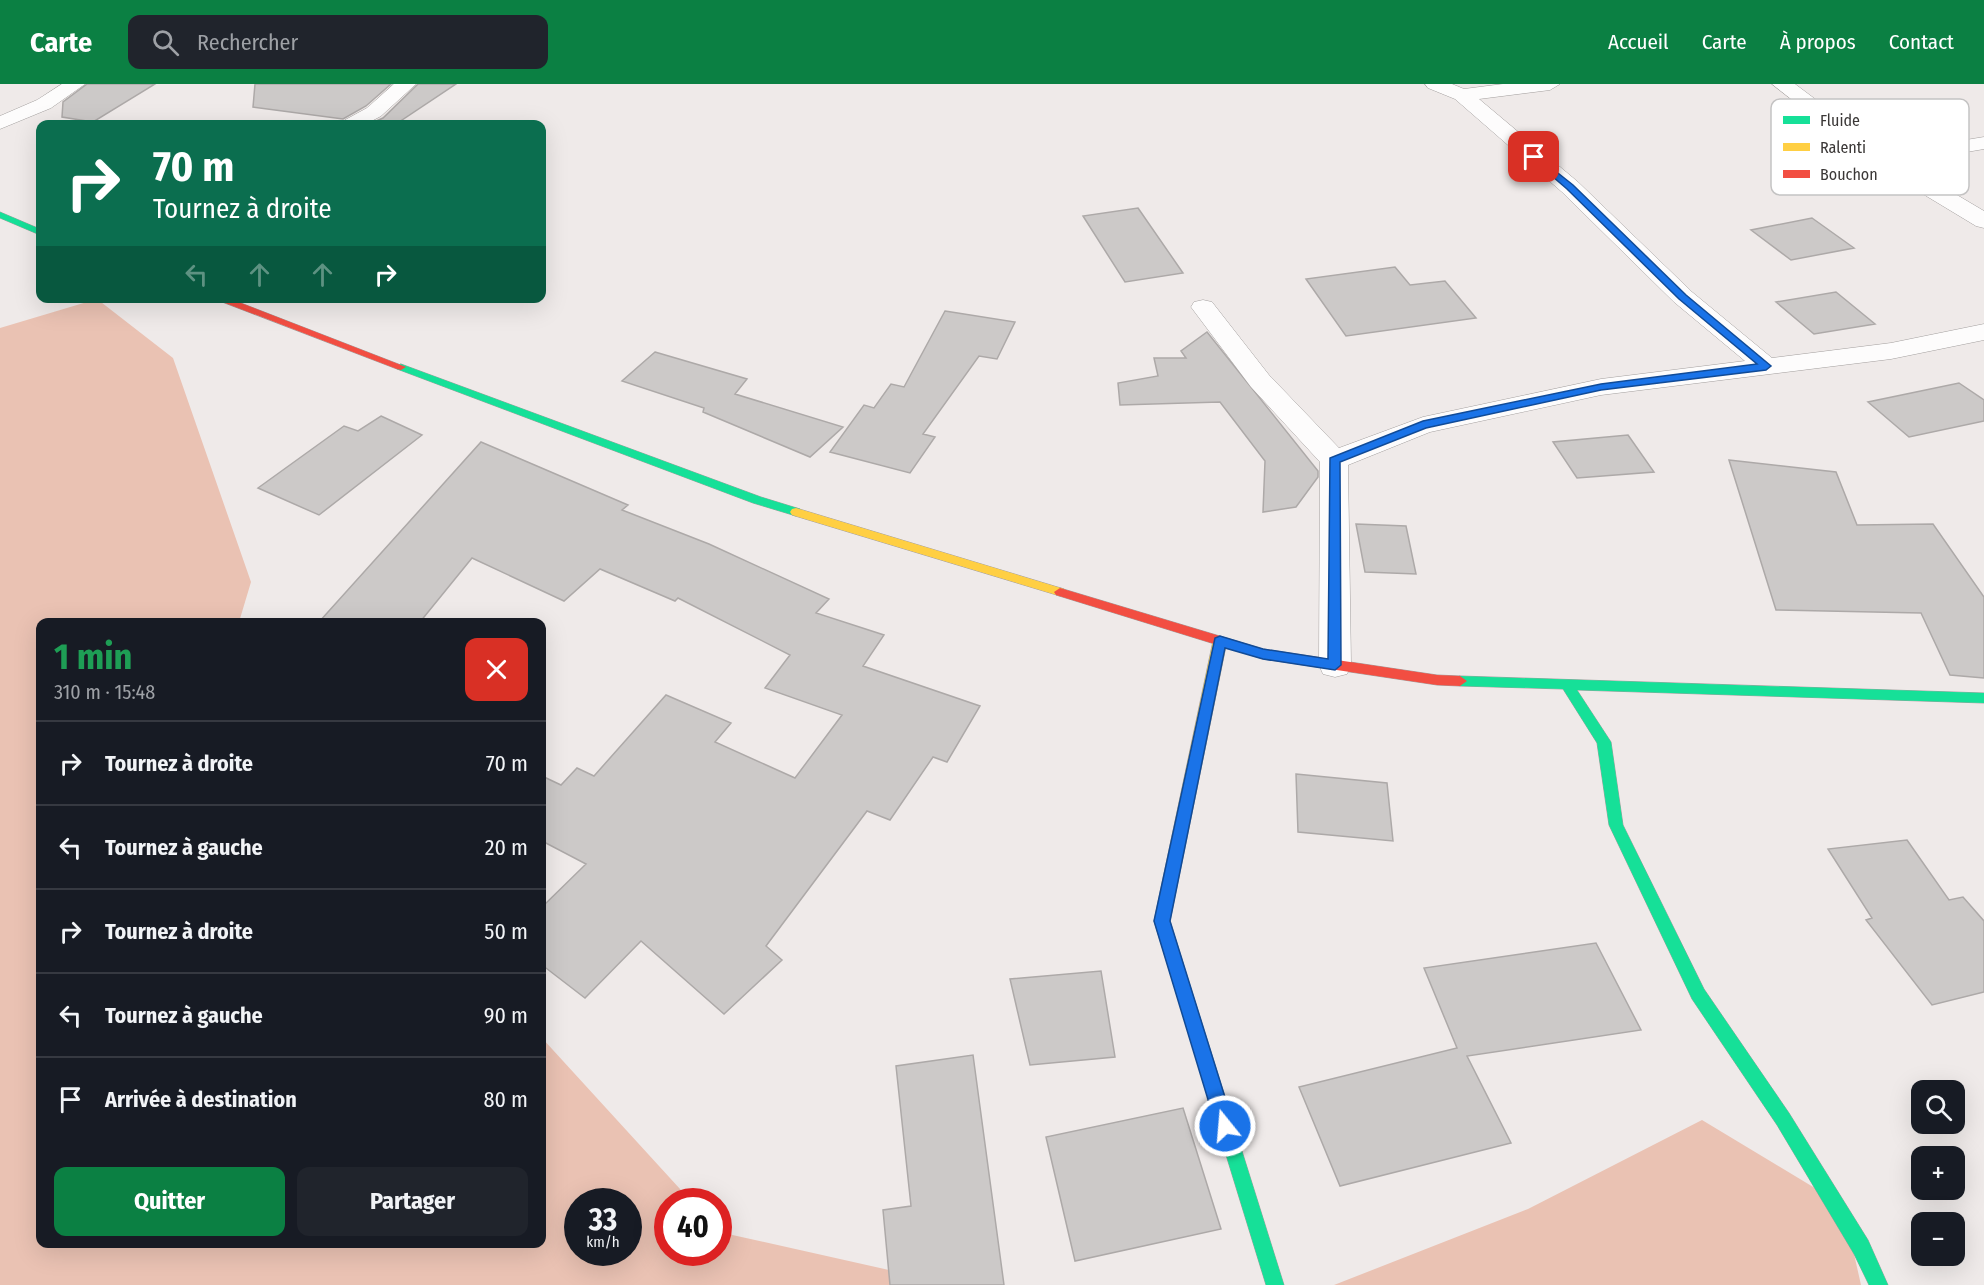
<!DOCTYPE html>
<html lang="fr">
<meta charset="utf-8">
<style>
body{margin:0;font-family:"Fira Sans Condensed",sans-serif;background:#20242c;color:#f1f3f6;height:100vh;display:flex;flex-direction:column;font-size:22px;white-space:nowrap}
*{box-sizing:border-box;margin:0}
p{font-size:20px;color:#9ea1a6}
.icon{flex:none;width:33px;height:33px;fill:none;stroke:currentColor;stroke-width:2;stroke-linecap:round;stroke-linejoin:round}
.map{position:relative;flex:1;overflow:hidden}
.sheet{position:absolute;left:36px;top:534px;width:510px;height:630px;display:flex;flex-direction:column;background:#171b24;border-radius:12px;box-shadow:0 6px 24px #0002}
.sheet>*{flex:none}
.banner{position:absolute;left:36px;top:36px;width:510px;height:183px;border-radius:12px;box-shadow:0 6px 24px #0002;background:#0b6e4f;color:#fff;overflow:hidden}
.tools{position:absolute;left:1911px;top:996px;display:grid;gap:12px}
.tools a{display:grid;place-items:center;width:54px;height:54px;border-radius:12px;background:#171b24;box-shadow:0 6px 24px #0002;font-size:30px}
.speed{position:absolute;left:564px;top:1104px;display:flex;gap:12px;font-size:30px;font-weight:700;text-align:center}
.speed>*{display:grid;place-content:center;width:78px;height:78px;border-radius:50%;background:#171b24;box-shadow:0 6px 24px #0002;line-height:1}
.speed small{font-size:15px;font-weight:400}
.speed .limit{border:9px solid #d22;background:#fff;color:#111}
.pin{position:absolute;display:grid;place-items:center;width:51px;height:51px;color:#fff;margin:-26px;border-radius:12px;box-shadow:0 3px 9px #0006}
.me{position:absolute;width:66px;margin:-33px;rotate:343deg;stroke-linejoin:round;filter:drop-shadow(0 0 4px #0008)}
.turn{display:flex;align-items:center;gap:21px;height:126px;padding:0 18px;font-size:27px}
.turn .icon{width:78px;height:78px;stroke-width:2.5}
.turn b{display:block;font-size:42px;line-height:51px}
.lanes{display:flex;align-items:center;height:57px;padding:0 18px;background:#0003;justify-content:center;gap:30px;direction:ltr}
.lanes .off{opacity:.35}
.round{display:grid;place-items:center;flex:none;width:63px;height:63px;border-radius:12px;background:#20242c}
.overview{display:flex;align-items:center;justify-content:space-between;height:102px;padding:0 18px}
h1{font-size:36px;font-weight:700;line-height:45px;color:#1e9e55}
.button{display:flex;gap:12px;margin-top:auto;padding:12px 18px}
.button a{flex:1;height:69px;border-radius:12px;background:#0b8043;color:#fff;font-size:24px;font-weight:700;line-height:69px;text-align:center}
.button a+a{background:#20242c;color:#f1f3f6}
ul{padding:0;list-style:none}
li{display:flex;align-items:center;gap:18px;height:84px;padding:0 18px;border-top:2px solid #363941}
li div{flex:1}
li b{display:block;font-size:22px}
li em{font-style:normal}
header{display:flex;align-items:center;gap:36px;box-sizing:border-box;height:84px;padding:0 30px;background:#0b8043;color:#fff}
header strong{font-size:28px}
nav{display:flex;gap:33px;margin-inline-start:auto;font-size:21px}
.search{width:420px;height:54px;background:#20242c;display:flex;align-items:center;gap:15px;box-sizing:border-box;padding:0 21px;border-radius:12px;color:#9ea1a6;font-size:22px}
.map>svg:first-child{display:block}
.forest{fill:#eac2b3;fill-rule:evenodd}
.building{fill:#ccc9c8;stroke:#ada9a8;stroke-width:1.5}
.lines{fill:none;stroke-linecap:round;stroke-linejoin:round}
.street-casing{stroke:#a39f9e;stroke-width:1}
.fast-casing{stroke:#a39f9e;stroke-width:1}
.slow-casing{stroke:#a39f9e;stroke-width:1}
.jam-casing{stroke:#a39f9e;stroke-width:1}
.street{fill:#fdfcfc;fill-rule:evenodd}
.fast{fill:#16e098;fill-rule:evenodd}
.slow{fill:#ffcf43;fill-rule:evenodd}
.jam{fill:#f24e42;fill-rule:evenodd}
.route{fill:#1a73e8;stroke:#114b97;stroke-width:1.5}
.key{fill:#fff;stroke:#c4c3c3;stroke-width:1.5}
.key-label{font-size:16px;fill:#3b3837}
</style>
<header>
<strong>Carte</strong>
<div class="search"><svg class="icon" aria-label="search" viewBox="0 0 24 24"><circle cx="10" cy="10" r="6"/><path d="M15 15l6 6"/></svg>Rechercher</div>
<nav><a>Accueil</a><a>Carte</a><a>À propos</a><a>Contact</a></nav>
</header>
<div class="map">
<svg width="1984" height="1201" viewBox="0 0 1984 1201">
<rect width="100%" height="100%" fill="#efeae9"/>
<path class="forest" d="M 97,215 L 173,274 L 251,498 L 239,538 L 40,538 L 40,1160 L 542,1160 L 542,954 L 691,1117 L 668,1118 L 668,1168 L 718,1168 L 719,1148 L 956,1201 L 0,1201 L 0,244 ZM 578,1118 L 628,1118 L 628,1168 L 578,1168 Z
M 1702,1036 L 1843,1121 L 1861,1201 L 1334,1201 L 1528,1125 Z"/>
<path class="building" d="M 87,0 L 155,0 L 93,38 L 62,33 L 63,18 Z
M 255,0 L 391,0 L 366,22 L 343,35 L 253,23 Z
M 418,0 L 456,0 L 396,40 L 372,39 L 383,34 Z
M 1138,124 L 1183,189 L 1125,198 L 1083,132 Z
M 1812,134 L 1854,164 L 1791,176 L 1751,146 Z
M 1395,183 L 1410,201 L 1445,197 L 1476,234 L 1346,252 L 1306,195 Z
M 1836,208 L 1875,240 L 1814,250 L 1776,218 Z
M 945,227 L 1015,238 L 997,275 L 979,272 L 923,350 L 935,353 L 910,389 L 830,368 L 864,321 L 874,324 L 891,300 L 904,303 Z
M 1207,248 L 1318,387 L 1318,393 L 1296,423 L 1263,428 L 1265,377 L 1220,318 L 1120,321 L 1118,299 L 1158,292 L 1154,274 L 1186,274 L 1181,267 Z
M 655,268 L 747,295 L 735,310 L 843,343 L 810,373 L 703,328 L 704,324 L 622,297 Z
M 1959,299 L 1984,316 L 1984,337 L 1909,353 L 1868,318 Z
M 381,332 L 422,351 L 319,431 L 258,404 L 344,342 L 358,347 Z
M 1628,351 L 1654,388 L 1577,394 L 1553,358 Z
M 481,358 L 628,421 L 622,426 L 709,460 L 829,515 L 816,529 L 884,551 L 863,582 L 980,622 L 947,678 L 933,673 L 890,736 L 867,727 L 766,862 L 782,876 L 724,930 L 641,857 L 585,914 L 542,881 L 542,823 L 586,780 L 542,757 L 542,692 L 561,701 L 577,684 L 594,692 L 666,611 L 731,639 L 715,658 L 795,694 L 842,631 L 765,604 L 790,571 L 678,514 L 675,517 L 600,485 L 564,517 L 472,474 L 420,538 L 319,538 Z
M 1729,376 L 1836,388 L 1857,441 L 1933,440 L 1984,513 L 1984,594 L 1950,591 L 1921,529 L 1776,526 Z
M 1356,440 L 1406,442 L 1416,490 L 1365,488 Z
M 1296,690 L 1387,699 L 1393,757 L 1298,748 Z
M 1907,756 L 1949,816 L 1963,813 L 1984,837 L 1984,908 L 1932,921 L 1866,836 L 1872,834 L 1828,765 Z
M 1596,859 L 1641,946 L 1467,972 L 1511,1059 L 1340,1102 L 1299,1003 L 1457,964 L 1424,884 Z
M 1101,887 L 1115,973 L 1030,981 L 1010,895 Z
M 973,971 L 1004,1201 L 890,1201 L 883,1126 L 911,1122 L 896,982 Z
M 1183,1024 L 1221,1145 L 1075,1177 L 1046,1053 Z"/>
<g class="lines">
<defs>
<path id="street" d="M 62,0 L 85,0 L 51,24 L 0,45 L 0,32 L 37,16 Z
M 394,0 L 416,0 L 381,32 L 366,40 L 342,40 L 345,36 L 367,24 Z
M 1425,0 L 1452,0 L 1464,5 L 1503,0 L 1560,0 L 1550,6 L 1479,15 L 1578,98 L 1692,208 L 1772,274 L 1891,259 L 1984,240 L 1984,256 L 1891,275 L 1601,311 L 1430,348 L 1348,381 L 1351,581 L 1347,590 L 1335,593 L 1323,590 L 1319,581 L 1320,378 L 1251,303 L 1191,223 L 1194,218 L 1203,216 L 1212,218 L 1269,291 L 1339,364 L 1423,333 L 1601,295 L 1745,277 L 1674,218 L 1562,108 L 1455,15 L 1428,4 Z
M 1772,0 L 1795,0 L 1887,69 L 1984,53 L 1984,65 L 1903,79 L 1984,127 L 1984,144 L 1976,142 L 1875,81 Z"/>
<path id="fast" d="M 0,128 L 40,145 L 40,151 L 0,134 Z
M 401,280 L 761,413 L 800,425 L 802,428 L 796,432 L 753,419 L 397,285 L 396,283 Z
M 1460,592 L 1984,609 L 1984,619 L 1577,606 L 1611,658 L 1623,741 L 1704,905 L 1789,1029 L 1868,1156 L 1888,1201 L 1869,1201 L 1854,1170 L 1777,1041 L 1692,915 L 1609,741 L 1597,659 L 1563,605 L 1460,602 L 1453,597 Z
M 1175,872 L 1181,874 L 1183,879 L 1284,1201 L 1266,1201 L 1167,879 L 1169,874 Z"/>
<path id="slow" d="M 796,424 L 1064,505 L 1066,508 L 1060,512 L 792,431 L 790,428 L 792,425 Z
M 1220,552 L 1227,557 L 1170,837 L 1183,879 L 1181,884 L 1175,886 L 1169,884 L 1167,879 L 1154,837 L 1213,557 Z"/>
<path id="jam" d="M 212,214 L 228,214 L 406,283 L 401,286 L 397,285 Z
M 1060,504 L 1263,565 L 1437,591 L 1460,592 L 1467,597 L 1460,602 L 1437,601 L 1263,575 L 1056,511 L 1054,508 Z"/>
</defs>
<use href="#street" class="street-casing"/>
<use href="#fast" class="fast-casing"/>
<use href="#slow" class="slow-casing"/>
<use href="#jam" class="jam-casing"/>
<use href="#street" class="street"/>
<use href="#fast" class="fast"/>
<use href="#slow" class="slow"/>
<use href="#jam" class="jam"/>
</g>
<path class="route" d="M 1534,70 L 1573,101 L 1686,211 L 1771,282 L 1766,286 L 1601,306 L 1426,344 L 1340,378 L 1341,581 L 1335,586 L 1263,575 L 1225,564 L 1170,837 L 1234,1042 L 1232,1048 L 1225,1050 L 1219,1048 L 1216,1042 L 1154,837 L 1215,554 L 1220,552 L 1263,565 L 1328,575 L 1330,374 L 1423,337 L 1601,300 L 1757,280 L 1679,215 L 1567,105 L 1531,74 L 1531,71 Z"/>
<rect x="1771" y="15" width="198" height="96" rx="9" class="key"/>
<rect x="1783" y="32" width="27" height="8" fill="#16e098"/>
<rect x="1783" y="59" width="27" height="8" fill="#ffcf43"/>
<rect x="1783" y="86" width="27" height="8" fill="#f24e42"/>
<g class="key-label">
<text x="1820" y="42">Fluide</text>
<text x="1820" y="69">Ralenti</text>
<text x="1820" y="96">Bouchon</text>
</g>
</svg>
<div class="tools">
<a><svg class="icon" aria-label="search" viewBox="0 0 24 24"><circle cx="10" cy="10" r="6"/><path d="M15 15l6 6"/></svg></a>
<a>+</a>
<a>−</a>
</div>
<div class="speed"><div>33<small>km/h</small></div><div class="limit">40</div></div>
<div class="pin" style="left:1534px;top:73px;background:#d93025"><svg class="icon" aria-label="arrive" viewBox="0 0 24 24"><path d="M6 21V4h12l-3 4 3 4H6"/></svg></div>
<svg class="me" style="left:1225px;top:1042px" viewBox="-20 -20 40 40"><circle r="17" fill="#1a73e8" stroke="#fff" stroke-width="3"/><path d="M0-11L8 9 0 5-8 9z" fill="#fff"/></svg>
<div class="banner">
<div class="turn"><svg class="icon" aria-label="right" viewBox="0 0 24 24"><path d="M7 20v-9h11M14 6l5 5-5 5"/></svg><div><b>70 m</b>Tournez à droite</div></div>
<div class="lanes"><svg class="icon off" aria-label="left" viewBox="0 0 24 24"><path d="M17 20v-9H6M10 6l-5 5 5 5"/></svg><svg class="icon off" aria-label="ahead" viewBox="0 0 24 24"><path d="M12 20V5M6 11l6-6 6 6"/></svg><svg class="icon off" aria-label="ahead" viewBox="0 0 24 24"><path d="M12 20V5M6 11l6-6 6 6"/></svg><svg class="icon" aria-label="right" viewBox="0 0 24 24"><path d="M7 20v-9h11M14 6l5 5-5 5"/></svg></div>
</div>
<section class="sheet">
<div class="overview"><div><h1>1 min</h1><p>310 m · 15:48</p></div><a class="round" style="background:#d93025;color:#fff"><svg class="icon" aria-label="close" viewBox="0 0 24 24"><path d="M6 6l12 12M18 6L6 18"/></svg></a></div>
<ul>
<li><svg class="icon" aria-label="right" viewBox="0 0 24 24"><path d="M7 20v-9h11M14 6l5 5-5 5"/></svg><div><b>Tournez à droite</b></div><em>70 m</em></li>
<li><svg class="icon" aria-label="left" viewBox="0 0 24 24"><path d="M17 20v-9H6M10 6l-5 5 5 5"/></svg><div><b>Tournez à gauche</b></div><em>20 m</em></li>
<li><svg class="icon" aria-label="right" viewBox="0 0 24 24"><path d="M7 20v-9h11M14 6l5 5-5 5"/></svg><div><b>Tournez à droite</b></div><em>50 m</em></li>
<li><svg class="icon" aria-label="left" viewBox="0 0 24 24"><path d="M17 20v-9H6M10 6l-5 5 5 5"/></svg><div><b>Tournez à gauche</b></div><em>90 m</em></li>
<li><svg class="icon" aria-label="arrive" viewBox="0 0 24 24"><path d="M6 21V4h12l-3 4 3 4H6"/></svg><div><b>Arrivée à destination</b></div><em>80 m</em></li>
</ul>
<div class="button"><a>Quitter</a><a>Partager</a></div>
</section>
</div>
